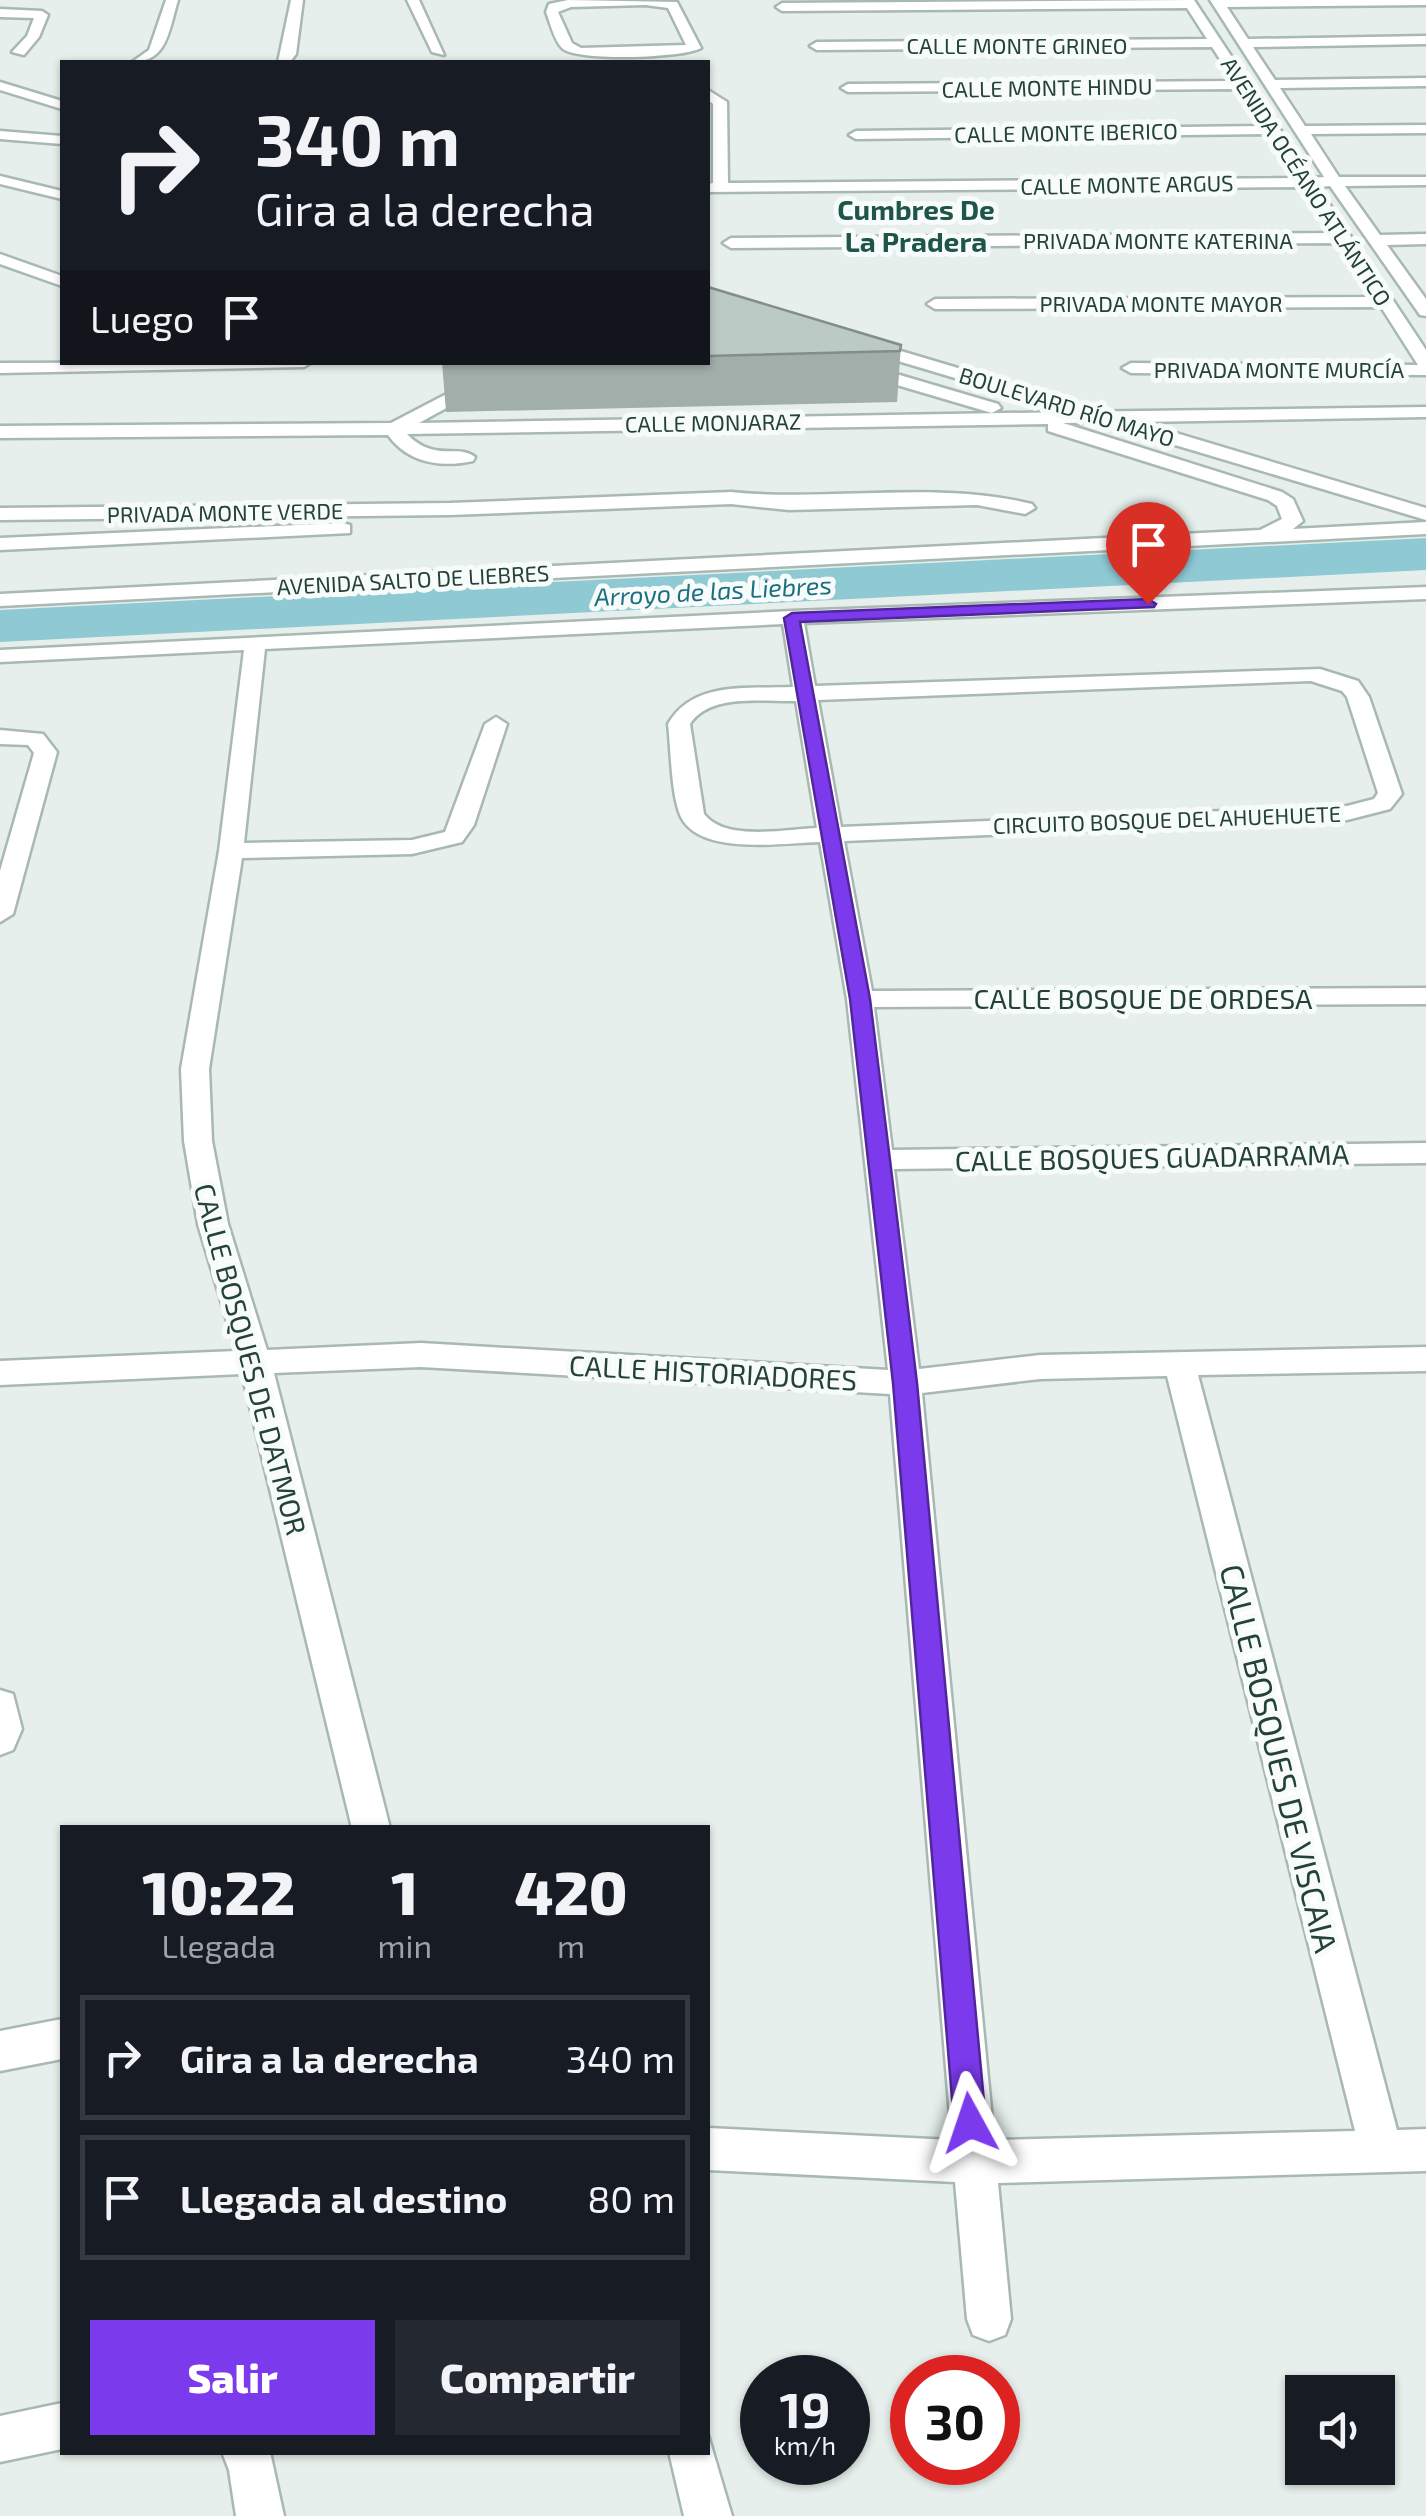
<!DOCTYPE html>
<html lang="es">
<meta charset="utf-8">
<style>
body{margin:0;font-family:"Exo 2",sans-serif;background:#242831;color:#f1f3f6;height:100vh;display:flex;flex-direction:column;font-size:38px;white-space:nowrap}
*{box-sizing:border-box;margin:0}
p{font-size:32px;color:#9ea1a6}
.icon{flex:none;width:55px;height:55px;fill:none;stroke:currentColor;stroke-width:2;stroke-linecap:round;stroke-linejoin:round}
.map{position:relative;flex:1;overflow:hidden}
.panel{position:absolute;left:60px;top:1825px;width:650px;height:630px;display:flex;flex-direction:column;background:#171b24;border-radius:0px;box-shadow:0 2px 8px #0004}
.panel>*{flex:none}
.top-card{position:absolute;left:60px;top:60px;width:650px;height:305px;border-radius:0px;box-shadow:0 2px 8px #0004;background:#171b24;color:#f1f3f6;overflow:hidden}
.buttons{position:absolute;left:1285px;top:2375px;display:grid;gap:20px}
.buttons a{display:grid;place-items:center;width:110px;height:110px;border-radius:0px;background:#171b24;box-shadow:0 2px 8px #0004;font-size:50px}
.speed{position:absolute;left:740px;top:2355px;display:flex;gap:20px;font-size:50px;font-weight:700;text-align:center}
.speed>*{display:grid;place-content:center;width:130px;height:130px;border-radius:50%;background:#171b24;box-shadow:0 2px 8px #0004;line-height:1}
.speed small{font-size:25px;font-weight:400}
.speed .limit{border:15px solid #d22;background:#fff;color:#111}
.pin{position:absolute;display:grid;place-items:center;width:85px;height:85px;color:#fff;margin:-102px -42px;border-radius:50% 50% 50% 0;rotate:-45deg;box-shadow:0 0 10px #0007}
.pin .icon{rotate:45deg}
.me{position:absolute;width:110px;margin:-55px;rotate:355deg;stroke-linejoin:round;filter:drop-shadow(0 0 8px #0008)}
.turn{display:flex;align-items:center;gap:35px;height:210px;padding:0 30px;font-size:45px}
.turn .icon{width:130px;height:130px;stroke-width:2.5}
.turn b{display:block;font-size:70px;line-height:85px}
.then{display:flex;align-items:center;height:95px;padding:0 30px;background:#0003;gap:20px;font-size:38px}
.eta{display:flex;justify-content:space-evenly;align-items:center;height:170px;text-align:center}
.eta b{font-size:60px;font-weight:800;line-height:70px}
.primary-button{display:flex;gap:20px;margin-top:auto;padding:20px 30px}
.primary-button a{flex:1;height:115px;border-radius:0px;background:#7c3aed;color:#fff;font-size:40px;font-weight:800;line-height:115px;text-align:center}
.primary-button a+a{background:#242831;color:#f1f3f6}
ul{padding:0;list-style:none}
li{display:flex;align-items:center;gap:30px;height:125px;margin:0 20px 15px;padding:0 10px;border:5px solid #363941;border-radius:0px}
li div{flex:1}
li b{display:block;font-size:38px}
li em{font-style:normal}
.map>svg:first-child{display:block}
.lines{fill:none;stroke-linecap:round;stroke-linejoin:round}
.river{fill:#8ec9d4;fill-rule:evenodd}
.street-casing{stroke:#a8b8b2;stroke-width:5}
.street{fill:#fff;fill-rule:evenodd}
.wall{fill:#a1aea9}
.building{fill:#bbcac4;stroke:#838d89;stroke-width:2.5}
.route{fill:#7c3aed;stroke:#51269a;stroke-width:2.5}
.labels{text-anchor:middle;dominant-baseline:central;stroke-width:10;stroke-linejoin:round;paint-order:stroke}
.far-street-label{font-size:22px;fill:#24423a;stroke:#f7fbf9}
.far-water-label{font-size:25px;font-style:italic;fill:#1c6f80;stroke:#f7fbf9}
.far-quarter-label{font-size:28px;font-weight:bold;fill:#1f5548;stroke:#f7fbf9}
.street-label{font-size:28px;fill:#24423a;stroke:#f7fbf9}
.near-street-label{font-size:32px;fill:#24423a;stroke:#f7fbf9}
</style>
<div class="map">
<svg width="1426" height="2516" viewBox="0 0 1426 2516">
<rect width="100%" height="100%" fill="#e6efeb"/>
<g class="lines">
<path class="river" d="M 1426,538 L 1426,570 L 0,642 L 0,610 Z"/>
<defs>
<path id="street" d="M 166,0 L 178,0 C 169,29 168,62 132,62 L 149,50 Z
M 291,0 L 303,0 L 296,54 L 290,62 L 278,62 Z
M 407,0 L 419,0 L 444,55 L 432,52 Z
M 568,0 L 677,2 L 701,48 C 684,58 576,62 562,48 C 554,40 550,22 546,12 L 549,4 ZM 646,5 L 668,8 L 686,45 L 581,48 L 572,43 L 558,12 L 571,7 Z
M 1194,0 L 1312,178 L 1324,177 L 1210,0 L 1426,0 L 1426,5 L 1227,7 L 1248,39 L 1426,36 L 1426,44 L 1253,47 L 1275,80 L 1426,78 L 1426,86 L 1280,88 L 1305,126 L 1426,125 L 1426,133 L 1311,134 L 1339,177 L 1426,177 L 1426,185 L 1345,186 L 1380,235 L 1426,234 L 1426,244 L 1387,245 L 1426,299 L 1426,316 L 1420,315 L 1330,186 L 1318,187 L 1426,350 L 1426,375 L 1131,373 L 1122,368 L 1131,363 L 1418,365 L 1381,307 L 935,309 L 927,304 L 935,299 L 1374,297 L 1339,243 L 731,248 L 723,243 L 731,238 L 1333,233 L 1303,187 L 708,192 L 708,184 L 713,183 L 713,104 L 708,100 L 708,90 L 727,102 L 728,183 L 1297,178 L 1269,134 L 856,139 L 849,135 L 856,131 L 1263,126 L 1240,89 L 848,92 L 841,88 L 848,84 L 1234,81 L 1212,47 L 817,50 L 810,46 L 817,42 L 1207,39 L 1187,8 L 782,11 L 776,7 L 782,3 Z
M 0,9 L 42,11 L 48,15 L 39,37 L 24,55 L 12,52 L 27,36 L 34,18 L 0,17 Z
M 0,82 L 62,101 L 62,109 L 0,90 Z
M 0,131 L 62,136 L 62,144 L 0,139 Z
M 0,176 L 62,191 L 62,199 L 0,184 Z
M 0,254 L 62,276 L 62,286 L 0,264 Z
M 864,340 L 1075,403 L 1078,407 L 1069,412 L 1426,407 L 1426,417 L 1139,422 L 1426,508 L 1426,520 L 1125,430 L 1125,422 L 1063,423 L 1282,492 L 1293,499 L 1303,521 L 1293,529 L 1426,522 L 1426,534 L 0,606 L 0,594 L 1260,530 L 1282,519 L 1277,506 L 1268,500 L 1048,431 L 1048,424 L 407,434 C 435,463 457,443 475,457 L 473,461 C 441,468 408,463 388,435 L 0,438 L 0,426 L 391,423 L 508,362 L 530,362 L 419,423 L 1069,412 L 858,349 L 858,341 Z
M 312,362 L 304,367 L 0,373 L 0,363 Z
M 859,363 L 998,404 L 1001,408 L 992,413 L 853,372 L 850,368 Z
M 731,492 C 830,502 935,480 1032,504 L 1035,508 L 1025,514 L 977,505 L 789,510 L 731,504 L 450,515 L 0,520 L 0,508 L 450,503 Z
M 343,523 L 350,525 L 350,533 L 0,550 L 0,538 Z
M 1426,587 L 1426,599 L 804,623 L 815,686 L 1320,669 L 1358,681 L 1369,697 L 1402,794 L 1390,809 L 1347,820 L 844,841 L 872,991 L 1426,988 L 1426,1004 L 874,1007 L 892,1150 L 1426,1143 L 1426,1163 L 894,1169 L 919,1369 L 1040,1355 L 1426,1347 L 1426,1371 L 1198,1375 L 1397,2130 L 1426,2129 L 1426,2171 L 998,2183 L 1011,2319 L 1005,2335 L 989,2341 L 973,2335 L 967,2319 L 955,2182 L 708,2170 L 708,2128 L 952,2140 L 890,1394 L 421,1367 L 274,1373 L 390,1828 L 352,1828 L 242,1374 L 0,1385 L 0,1361 L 236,1351 L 198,1224 L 184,1141 L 181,1069 L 219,851 L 244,650 L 0,662 L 0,650 L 792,611 ZM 783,624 L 793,687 C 749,689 693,680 668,724 C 671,749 671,796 681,817 C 700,856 783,843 820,842 L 847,999 L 888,1370 L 421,1343 L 267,1350 L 228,1224 L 212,1141 L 209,1069 L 242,858 L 412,854 L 462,842 L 474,825 L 507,724 L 496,717 L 485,724 L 445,832 L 412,840 L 244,843 L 265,649 ZM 1311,681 L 1342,691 L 1347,697 L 1378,793 L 1374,799 L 1347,806 L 841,827 L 818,700 ZM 796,701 L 817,828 C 785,829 726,842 704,814 L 690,724 C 710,693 763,702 796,701 ZM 1167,1376 L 1355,2131 L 994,2140 L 922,1393 L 1040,1379 Z
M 0,730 L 43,734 L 57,752 L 13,914 L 0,922 L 0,871 L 34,753 L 28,745 L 0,744 Z
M 0,1690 L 13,1694 L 22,1729 L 13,1750 L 0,1755 Z
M 62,2019 L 62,2059 L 0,2071 L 0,2031 Z
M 62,2403 L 62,2449 L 0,2462 L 0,2416 Z
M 708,2435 L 732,2516 L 684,2516 L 669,2452 L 708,2452 Z
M 222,2452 L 270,2452 L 284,2516 L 236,2516 L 229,2470 Z"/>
</defs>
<use href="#street" class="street-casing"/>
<use href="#street" class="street"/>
</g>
<path class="wall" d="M 708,287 L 901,345 L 897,402 L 446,412 L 442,362 L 708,362 Z"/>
<path class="building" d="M 708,287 L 901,345 L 900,351 L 708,356 Z"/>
<path class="route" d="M 1148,599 L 1156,604 L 1154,607 L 800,622 L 870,999 L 890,1160 L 917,1383 L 986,2123 L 981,2134 L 970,2139 L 958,2134 L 954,2123 L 893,1383 L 868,1160 L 850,999 L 784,618 L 792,613 Z"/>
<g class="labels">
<g class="far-street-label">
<text x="1017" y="45">CALLE MONTE GRINEO</text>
<text transform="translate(1047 87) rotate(-1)">CALLE MONTE HINDU</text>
<text transform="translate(1066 132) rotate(-1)">CALLE MONTE IBERICO</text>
<text transform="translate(1307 181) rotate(57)">AVENIDA OCÉANO ATLÁNTICO</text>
<text transform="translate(1127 184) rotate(-1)">CALLE MONTE ARGUS</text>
<text x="1158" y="240">PRIVADA MONTE KATERINA</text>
<text x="1161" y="303">PRIVADA MONTE MAYOR</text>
<text x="1279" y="369">PRIVADA MONTE MURCÍA</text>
<text transform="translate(1067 406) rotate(17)">BOULEVARD RÍO MAYO</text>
<text transform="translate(713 422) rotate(-1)">CALLE MONJARAZ</text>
<text transform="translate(225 512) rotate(-1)">PRIVADA MONTE VERDE</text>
<text transform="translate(413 579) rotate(-3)">AVENIDA SALTO DE LIEBRES</text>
<text transform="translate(1167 819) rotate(-2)">CIRCUITO BOSQUE DEL AHUEHUETE</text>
</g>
<g class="far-water-label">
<text transform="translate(713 590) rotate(-3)">Arroyo de las Liebres</text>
</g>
<g class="far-quarter-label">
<text x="916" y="209">Cumbres De<tspan x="916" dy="32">La Pradera</tspan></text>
</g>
<g class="street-label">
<text x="1143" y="998">CALLE BOSQUE DE ORDESA</text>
<text transform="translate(1152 1157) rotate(-1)">CALLE BOSQUES GUADARRAMA</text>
<text transform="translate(251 1359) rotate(75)">CALLE BOSQUES DE DATMOR</text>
<text transform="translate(713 1372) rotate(3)">CALLE HISTORIADORES</text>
</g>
<g class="near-street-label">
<text transform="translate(1280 1758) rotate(76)">CALLE BOSQUES DE VISCAIA</text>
</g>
</g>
</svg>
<div class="buttons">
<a><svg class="icon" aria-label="sound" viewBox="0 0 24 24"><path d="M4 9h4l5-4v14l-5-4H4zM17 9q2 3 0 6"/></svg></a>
</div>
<div class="speed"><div>19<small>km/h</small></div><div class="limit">30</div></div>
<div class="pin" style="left:1148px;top:604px;background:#d93025"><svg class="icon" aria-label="arrive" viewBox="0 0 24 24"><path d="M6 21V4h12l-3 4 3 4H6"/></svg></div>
<svg class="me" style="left:970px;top:2123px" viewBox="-20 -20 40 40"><path d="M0-17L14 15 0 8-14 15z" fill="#7c3aed" stroke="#fff" stroke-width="4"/></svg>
<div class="top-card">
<div class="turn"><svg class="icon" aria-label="right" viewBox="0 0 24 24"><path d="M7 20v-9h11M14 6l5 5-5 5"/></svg><div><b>340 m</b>Gira a la derecha</div></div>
<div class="then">Luego<svg class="icon" aria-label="arrive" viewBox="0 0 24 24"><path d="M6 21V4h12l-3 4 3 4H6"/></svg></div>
</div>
<section class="panel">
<div class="eta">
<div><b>10:22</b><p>Llegada</p></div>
<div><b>1</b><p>min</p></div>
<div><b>420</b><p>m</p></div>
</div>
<ul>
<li><svg class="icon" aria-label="right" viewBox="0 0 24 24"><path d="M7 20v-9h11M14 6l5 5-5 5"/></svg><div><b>Gira a la derecha</b></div><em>340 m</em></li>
<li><svg class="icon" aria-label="arrive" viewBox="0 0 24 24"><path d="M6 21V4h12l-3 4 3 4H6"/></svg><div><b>Llegada al destino</b></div><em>80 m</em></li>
</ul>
<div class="primary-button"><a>Salir</a><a>Compartir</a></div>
</section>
</div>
